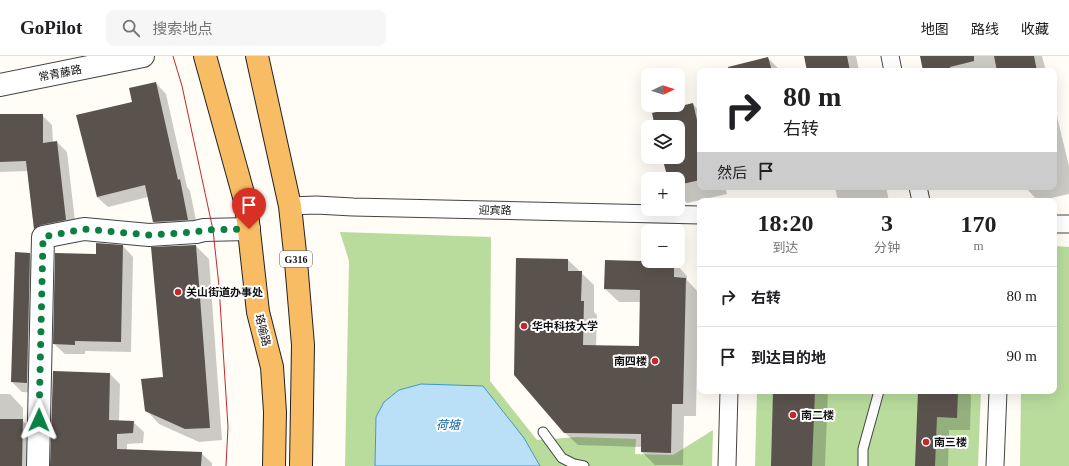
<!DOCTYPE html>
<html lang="zh">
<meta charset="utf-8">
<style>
body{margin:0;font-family:"Times New Roman","Noto Sans SC",serif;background:#f6f6f6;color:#202124;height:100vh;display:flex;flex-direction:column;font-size:15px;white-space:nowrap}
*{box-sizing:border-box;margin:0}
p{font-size:13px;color:#757577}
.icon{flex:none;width:22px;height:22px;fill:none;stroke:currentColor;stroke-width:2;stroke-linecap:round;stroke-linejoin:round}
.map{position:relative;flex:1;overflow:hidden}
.drawer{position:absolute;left:697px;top:142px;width:360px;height:196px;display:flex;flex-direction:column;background:#fff;border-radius:8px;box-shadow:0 4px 16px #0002}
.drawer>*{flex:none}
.hud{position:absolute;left:697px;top:12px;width:360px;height:122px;border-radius:8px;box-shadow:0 4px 16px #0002;background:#fff;color:#202124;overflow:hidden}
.needle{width:26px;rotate:86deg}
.controls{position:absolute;left:641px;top:12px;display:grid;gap:8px}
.controls a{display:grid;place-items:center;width:44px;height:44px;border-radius:8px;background:#fff;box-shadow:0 4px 16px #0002;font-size:20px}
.pin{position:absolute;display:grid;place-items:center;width:34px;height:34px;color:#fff;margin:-41px -17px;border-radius:50% 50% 50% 0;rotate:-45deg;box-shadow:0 0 4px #0007}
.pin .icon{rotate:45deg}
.me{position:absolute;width:44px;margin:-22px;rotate:1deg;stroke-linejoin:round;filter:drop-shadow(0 0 3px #0008)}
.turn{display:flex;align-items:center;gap:14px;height:84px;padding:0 20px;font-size:18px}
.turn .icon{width:52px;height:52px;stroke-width:2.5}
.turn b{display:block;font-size:28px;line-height:34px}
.then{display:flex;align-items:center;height:38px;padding:0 20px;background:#0003;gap:8px;font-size:15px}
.eta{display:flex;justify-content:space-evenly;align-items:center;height:68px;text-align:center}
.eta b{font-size:24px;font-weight:700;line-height:28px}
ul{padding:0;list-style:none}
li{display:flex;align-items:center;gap:12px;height:60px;padding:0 20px;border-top:1px solid #e0e0e0}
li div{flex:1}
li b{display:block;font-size:15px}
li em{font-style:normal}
header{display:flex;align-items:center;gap:24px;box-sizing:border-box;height:56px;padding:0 20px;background:#fff;border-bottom:1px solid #e0e0e0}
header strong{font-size:19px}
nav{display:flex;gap:22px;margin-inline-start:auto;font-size:14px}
.search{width:280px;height:36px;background:#f6f6f6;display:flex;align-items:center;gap:10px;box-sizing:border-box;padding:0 14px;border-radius:8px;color:#757577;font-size:15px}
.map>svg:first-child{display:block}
.forest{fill:#b9dc9c}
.water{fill:#b9e0f7;stroke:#3f96cf}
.shadow{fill:#0003}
.building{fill:#5a524d}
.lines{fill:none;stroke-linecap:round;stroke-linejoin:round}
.service-casing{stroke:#444;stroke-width:11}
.minor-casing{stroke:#444;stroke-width:19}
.tertiary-casing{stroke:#444;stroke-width:24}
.trunk-casing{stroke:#222;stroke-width:24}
.service{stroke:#fff;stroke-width:9}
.minor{stroke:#fff;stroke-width:17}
.tertiary{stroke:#fff;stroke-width:22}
.trunk{stroke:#f7bc64;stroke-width:22}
.tram{stroke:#c4262e;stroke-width:1}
.route{stroke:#0b8043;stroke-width:7;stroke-dasharray:0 12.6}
.poi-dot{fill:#c4262e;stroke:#fff;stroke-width:1.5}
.labels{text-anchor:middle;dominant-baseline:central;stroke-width:4;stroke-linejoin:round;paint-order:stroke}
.shield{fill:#fff;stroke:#585858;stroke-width:1}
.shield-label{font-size:10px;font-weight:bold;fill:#111}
.street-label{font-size:11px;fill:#111;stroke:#fff}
.poi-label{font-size:11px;font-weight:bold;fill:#111;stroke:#fff;text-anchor:start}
.water-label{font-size:12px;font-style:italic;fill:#1768a6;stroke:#fff}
</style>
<header>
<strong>GoPilot</strong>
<div class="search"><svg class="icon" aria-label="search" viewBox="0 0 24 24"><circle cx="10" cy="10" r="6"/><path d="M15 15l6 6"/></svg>搜索地点</div>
<nav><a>地图</a><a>路线</a><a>收藏</a></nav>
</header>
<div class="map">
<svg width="1069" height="410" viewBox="0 0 1069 410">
<rect width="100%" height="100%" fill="#fffdf5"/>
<path class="forest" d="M 340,176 L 491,181 L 490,325 L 537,384 L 577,381 L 636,383 L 635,398 L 673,399 L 713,374 L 712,410 L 540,410 L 524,382 L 399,334 L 384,346 L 376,361 L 375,410 L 345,410 L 349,205 Z
M 1054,190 L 1069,191 L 1069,410 L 1020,410 L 1021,335 L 1054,335 Z
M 757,335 L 981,335 L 978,410 L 755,410 Z"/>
<path class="water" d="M 421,328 L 483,330 L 524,382 L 540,410 L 375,410 L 376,361 L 384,346 L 399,334 Z"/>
<path class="shadow" d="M 805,0 L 856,0 L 859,15 L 808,15 Z
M 921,0 L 1042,0 L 1046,15 L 924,15 Z
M 768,2 L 781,15 L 723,15 L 723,13 Z
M 156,27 L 166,38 L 187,131 L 190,135 L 198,174 L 164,176 L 154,166 L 148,141 L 108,151 L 97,141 L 133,46 Z
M 693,48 L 700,56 L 700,131 L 725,131 L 727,138 L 687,147 L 678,138 L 678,123 L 669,123 L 664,101 L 678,101 L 678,71 L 656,71 Z
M 1054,48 L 1069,110 L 1069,138 L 1038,145 L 1027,133 L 1026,131 L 1054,131 Z
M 0,59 L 42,59 L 52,69 L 53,87 L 57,86 L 67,96 L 76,174 L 44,183 L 34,173 L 28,115 L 0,116 Z
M 760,131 L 770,131 L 762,133 Z
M 835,131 L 886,131 L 889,145 L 842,145 L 837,141 Z
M 123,190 L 133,201 L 131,296 L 85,295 L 85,298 L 65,298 L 54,288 L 97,200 Z
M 196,190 L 209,203 L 222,384 L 199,386 L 159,368 L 146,354 L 164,322 Z
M 30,198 L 40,208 L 37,337 L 22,336 L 12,326 Z
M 568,204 L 594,229 L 594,256 L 597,259 L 596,291 L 640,291 L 641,246 L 619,246 L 605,233 L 674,206 L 687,220 L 687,224 L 698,236 L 696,360 L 684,360 L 683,409 L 655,409 L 642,396 L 642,391 L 578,389 L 564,376 Z
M 110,318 L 120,328 L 119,365 L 133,366 L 144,376 L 143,387 L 127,388 L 127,394 L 201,397 L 212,407 L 212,410 L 51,410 Z
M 793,335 L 828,335 L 825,410 L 772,410 Z
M 919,335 L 967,335 L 971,339 L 970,374 L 949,374 L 948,410 L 916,410 Z
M 0,338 L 10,338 L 23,352 L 23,365 L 36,377 L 35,410 L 0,410 Z"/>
<path class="building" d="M 804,0 L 847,0 L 850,15 L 807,15 Z
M 920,0 L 974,0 L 974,5 L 950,11 L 951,15 L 923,15 Z
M 994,0 L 1034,0 L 1037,15 L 997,15 Z
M 768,1 L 772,15 L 729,15 L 728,11 Z
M 156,26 L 178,124 L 180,123 L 188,164 L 153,166 L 145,129 L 97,141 L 76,59 L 132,46 L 129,32 Z
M 693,47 L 700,77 L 700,124 L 678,129 L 678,123 L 668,123 L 662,101 L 678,101 L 678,71 L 655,71 L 652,57 Z
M 0,58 L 43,58 L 43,87 L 57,85 L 66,164 L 41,169 L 34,173 L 26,105 L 0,106 Z
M 96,187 L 123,189 L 121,286 L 75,285 L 75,289 L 53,288 L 55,197 L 96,198 Z
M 196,189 L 210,372 L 185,373 L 145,355 L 141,323 L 163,321 L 151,191 Z
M 15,196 L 30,197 L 27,327 L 11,326 Z
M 516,202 L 568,203 L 568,215 L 582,215 L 581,245 L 584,245 L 583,289 L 639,290 L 640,234 L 604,233 L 605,204 L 674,206 L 674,221 L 686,222 L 683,348 L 672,348 L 671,397 L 641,396 L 641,378 L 564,377 L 514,319 Z
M 53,315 L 110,317 L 109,364 L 134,365 L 133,377 L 117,378 L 117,393 L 202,396 L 201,410 L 50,410 Z
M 773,335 L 815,335 L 812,410 L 771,410 Z
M 918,335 L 958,335 L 957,362 L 937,361 L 935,410 L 915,410 Z
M 0,363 L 23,363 L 22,410 L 0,410 Z"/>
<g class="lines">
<defs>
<path id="service" d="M 543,376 L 562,402 L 574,408 L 584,410
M 863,410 L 863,393 L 879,335"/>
<path id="minor" d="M 890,0 L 893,15
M 918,131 L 921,145
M 290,150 L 316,149 L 353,151 L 700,159
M 1054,168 L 1069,168
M 727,410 L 729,335
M 995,410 L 998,335"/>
<path id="tertiary" d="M 0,29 L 143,0
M 38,410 L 43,181 L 84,173 L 149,179 L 196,176 L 204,174 L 249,173"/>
<path id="trunk" d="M 205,0 L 246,148 L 258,256 L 272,311 L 275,356 L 274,410
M 257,0 L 290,150 L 296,206 L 303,289 L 301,410"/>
</defs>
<use href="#service" class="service-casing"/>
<use href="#minor" class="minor-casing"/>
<use href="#tertiary" class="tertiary-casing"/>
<use href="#trunk" class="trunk-casing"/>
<use href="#service" class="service"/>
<use href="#minor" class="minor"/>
<use href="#tertiary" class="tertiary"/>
<use href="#trunk" class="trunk"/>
<path class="tram" d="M 173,0 L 182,30 L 213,174 L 219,230 L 228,371 L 226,410"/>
</g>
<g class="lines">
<path class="route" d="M 39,364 L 43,181 L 84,173 L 149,179 L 196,176 L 204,174 L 249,173"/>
</g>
<g class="poi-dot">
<circle cx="178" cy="236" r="4"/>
<circle cx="524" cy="270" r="4"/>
<circle cx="655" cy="305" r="4"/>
<circle cx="793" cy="359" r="4"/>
<circle cx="926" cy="386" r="4"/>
</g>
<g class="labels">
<rect class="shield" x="280" y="195" width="32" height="16" rx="3"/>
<g class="shield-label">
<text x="296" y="203">G316</text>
</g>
<g class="street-label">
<text transform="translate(60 17) rotate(-11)">常青藤路</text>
<text transform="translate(495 154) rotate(1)">迎宾路</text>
<text transform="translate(263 274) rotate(76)">珞喻路</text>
</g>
<g class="poi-label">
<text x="186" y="236">关山街道办事处</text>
<text x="532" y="270">华中科技大学</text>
<text x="647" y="305" text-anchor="end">南四楼</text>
<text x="801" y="359">南二楼</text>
<text x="934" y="386">南三楼</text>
</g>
<g class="water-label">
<text x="448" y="369">荷塘</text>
</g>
</g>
</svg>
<div class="controls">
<a><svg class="needle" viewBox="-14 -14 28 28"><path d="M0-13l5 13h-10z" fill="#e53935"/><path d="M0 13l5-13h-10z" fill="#757577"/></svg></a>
<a><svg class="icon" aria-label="layers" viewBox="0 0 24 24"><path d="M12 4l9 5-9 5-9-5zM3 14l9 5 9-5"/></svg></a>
<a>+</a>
<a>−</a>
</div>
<div class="pin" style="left:249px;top:173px;background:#d93025"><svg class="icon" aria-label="arrive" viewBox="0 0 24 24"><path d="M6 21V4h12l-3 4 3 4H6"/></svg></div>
<svg class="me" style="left:39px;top:364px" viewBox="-20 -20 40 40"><path d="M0-17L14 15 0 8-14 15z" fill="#0b8043" stroke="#fff" stroke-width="4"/></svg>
<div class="hud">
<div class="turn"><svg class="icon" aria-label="right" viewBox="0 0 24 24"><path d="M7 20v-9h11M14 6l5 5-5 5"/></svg><div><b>80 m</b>右转</div></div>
<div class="then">然后<svg class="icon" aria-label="arrive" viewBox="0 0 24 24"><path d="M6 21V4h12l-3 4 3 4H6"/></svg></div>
</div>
<section class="drawer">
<div class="eta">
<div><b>18:20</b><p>到达</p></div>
<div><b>3</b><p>分钟</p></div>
<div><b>170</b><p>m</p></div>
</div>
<ul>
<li><svg class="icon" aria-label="right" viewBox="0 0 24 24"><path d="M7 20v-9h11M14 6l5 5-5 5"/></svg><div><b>右转</b></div><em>80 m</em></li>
<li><svg class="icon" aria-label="arrive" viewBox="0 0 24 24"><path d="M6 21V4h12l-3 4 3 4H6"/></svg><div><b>到达目的地</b></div><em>90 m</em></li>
</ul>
</section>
</div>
